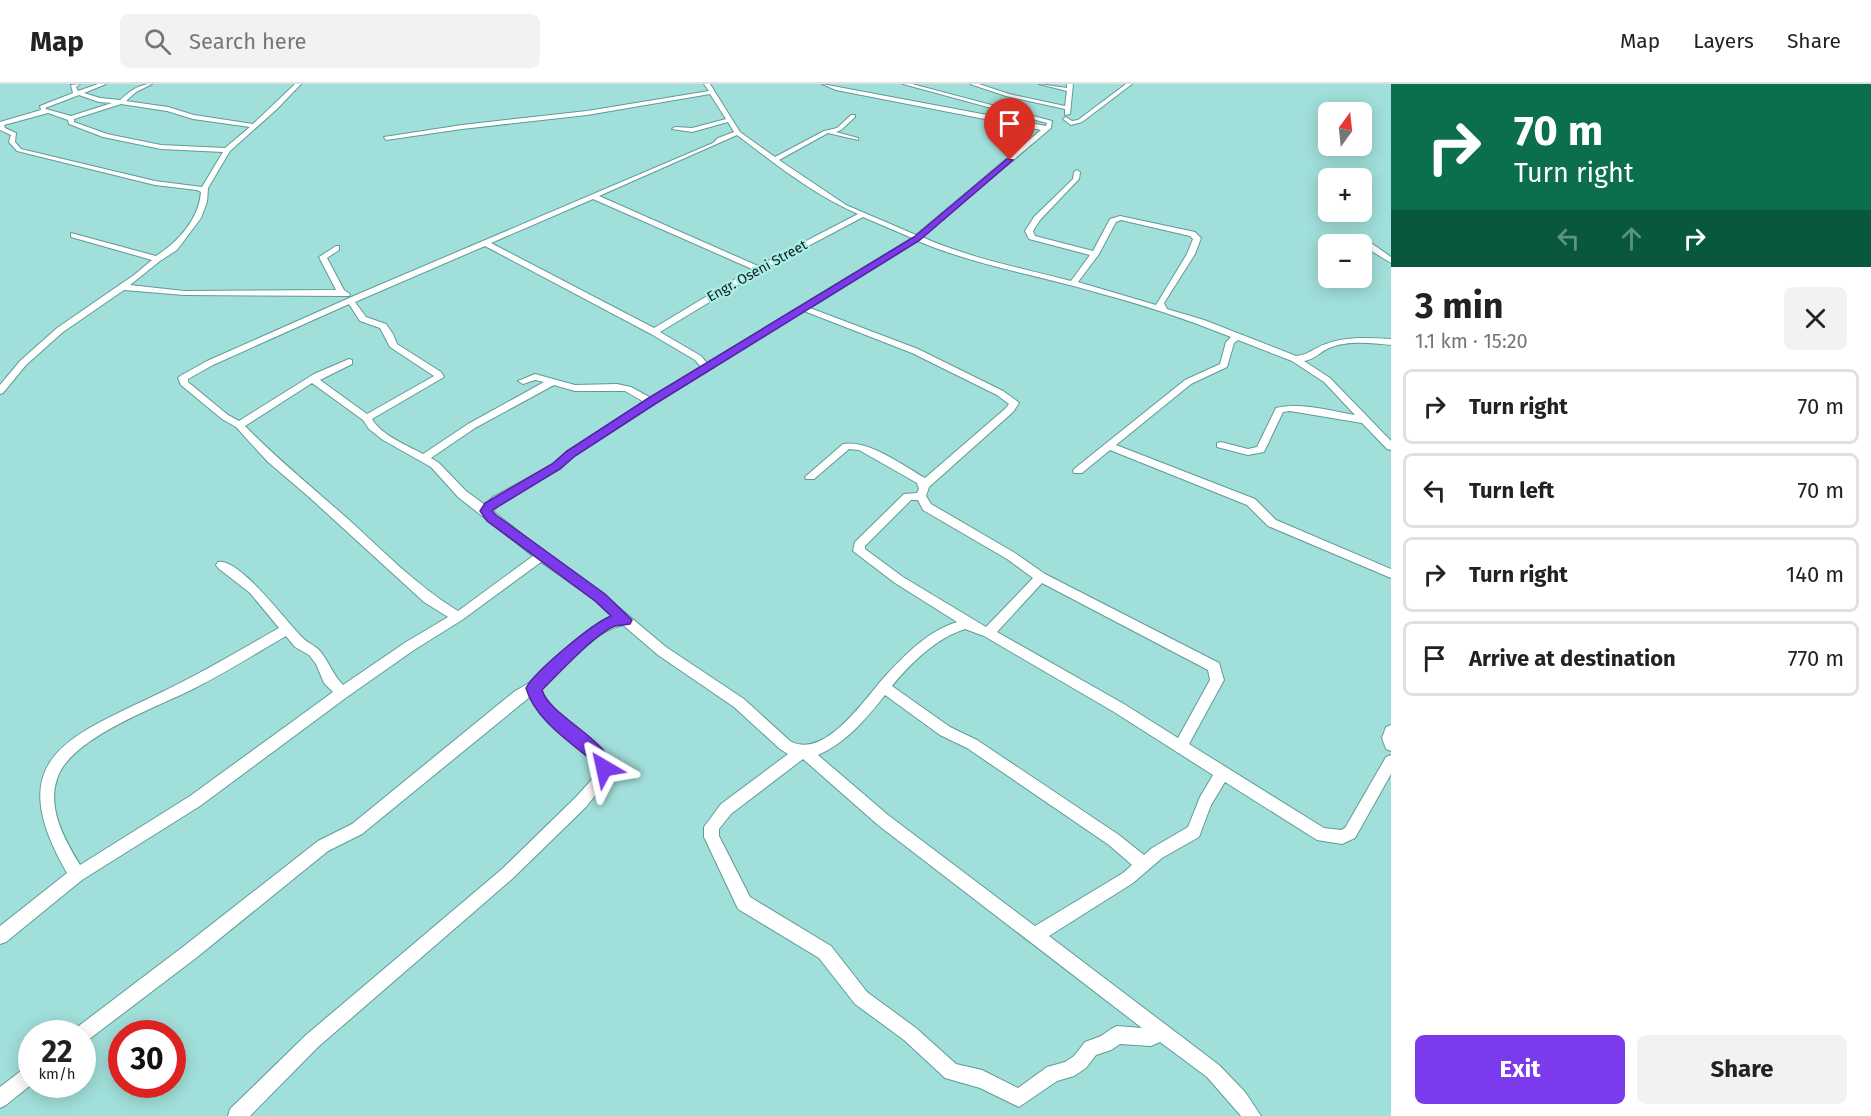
<!DOCTYPE html>
<meta charset="utf-8">
<style>
body{margin:0;font-family:"Fira Sans",sans-serif;background:#f2f2f2;color:#222;height:100vh;display:flex;flex-direction:column;font-size:22px;white-space:nowrap}
*{box-sizing:border-box;margin:0}
p{font-size:20px;color:#767676}
.icon{flex:none;width:33px;height:33px;fill:none;stroke:currentColor;stroke-width:2;stroke-linecap:round;stroke-linejoin:round}
.map{position:relative;flex:1;overflow:hidden}
.panel{display:flex;flex-direction:column;background:#fff;width:480px}
.panel>*{flex:none}
.top-card{background:#0b6e4f;color:#fff;overflow:hidden}
.needle{width:39px;rotate:15deg}
.controls{position:absolute;left:1318px;top:18px;display:grid;gap:12px}
.controls a{display:grid;place-items:center;width:54px;height:54px;border-radius:9px;background:#fff;box-shadow:0 3px 15px #0003;font-size:30px}
.speed{position:absolute;left:18px;top:936px;display:flex;gap:12px;font-size:30px;font-weight:700;text-align:center}
.speed>*{display:grid;place-content:center;width:78px;height:78px;border-radius:50%;background:#fff;box-shadow:0 3px 15px #0003;line-height:1}
.speed small{font-size:15px;font-weight:400}
.speed .limit{border:9px solid #d22;background:#fff;color:#111}
.pin{position:absolute;display:grid;place-items:center;width:51px;height:51px;color:#fff;margin:-62px -26px;border-radius:50% 50% 50% 0;rotate:-45deg;box-shadow:0 0 6px #0007}
.pin .icon{rotate:45deg}
.me{position:absolute;width:66px;margin:-33px;rotate:324deg;stroke-linejoin:round;filter:drop-shadow(0 0 4px #0008)}
.turn{display:flex;align-items:center;gap:21px;height:126px;padding:0 24px;font-size:27px}
.turn .icon{width:78px;height:78px;stroke-width:2.5}
.turn b{display:block;font-size:42px;line-height:51px}
.lanes{display:flex;align-items:center;height:57px;padding:0 24px;background:#0003;justify-content:center;gap:30px;direction:ltr}
.lanes .off{opacity:.35}
.round{display:grid;place-items:center;flex:none;width:63px;height:63px;border-radius:9px;background:#f2f2f2}
.overview{display:flex;align-items:center;justify-content:space-between;height:102px;padding:0 24px}
h1{font-size:36px;font-weight:700;line-height:45px}
.button{display:flex;gap:12px;margin-top:auto;padding:12px 24px}
.button a{flex:1;height:69px;border-radius:9px;background:#7c3aed;color:#fff;font-size:24px;font-weight:700;line-height:69px;text-align:center}
.button a+a{background:#f2f2f2;color:#222}
ul{padding:0;list-style:none}
li{display:flex;align-items:center;gap:18px;height:75px;margin:0 12px 9px;padding:0 12px;border:3px solid #e0e0e0;border-radius:9px}
li div{flex:1}
li b{display:block;font-size:22px}
li em{font-style:normal}
header{display:flex;align-items:center;gap:36px;box-sizing:border-box;height:84px;padding:0 30px;background:#fff;border-bottom:2px solid #e0e0e0}
header strong{font-size:28px}
nav{display:flex;gap:33px;margin-inline-start:auto;font-size:21px}
.search{width:420px;height:54px;background:#f2f2f2;display:flex;align-items:center;gap:15px;box-sizing:border-box;padding:0 21px;border-radius:9px;color:#767676;font-size:22px}
main{display:flex;flex:1;min-height:0}
.map>svg:first-child{display:block}
.lines{fill:none;stroke-linecap:round;stroke-linejoin:round}
.minor-casing{stroke:#5f9b96;stroke-width:2}
.minor{fill:#fff;fill-rule:evenodd}
.route{fill:#7c3aed;stroke:#51269a;stroke-width:1.5}
.labels{text-anchor:middle;dominant-baseline:central;stroke-width:4.5;stroke-linejoin:round;paint-order:stroke}
.far-street-label{font-size:14px;fill:#092321;stroke:#aeece7}
</style>
<header>
<strong>Map</strong>
<div class="search"><svg class="icon" aria-label="search" viewBox="0 0 24 24"><circle cx="10" cy="10" r="6"/><path d="M15 15l6 6"/></svg>Search here</div>
<nav><a>Map</a><a>Layers</a><a>Share</a></nav>
</header>
<main>
<div class="map">
<svg width="1391" height="1032" viewBox="0 0 1391 1032">
<rect width="100%" height="100%" fill="#a1dfda"/>
<g class="lines">
<defs>
<path id="minor" d="M 80,0 L 76,3 L 78,7 L 98,0 L 106,0 L 84,9 L 100,14 L 120,16 C 129,8 138,0 152,0 L 136,8 L 126,17 L 168,23 L 194,31 L 253,40 L 295,0 L 301,0 L 277,25 L 230,67 L 208,104 L 207,118 L 201,134 L 177,166 L 160,177 L 130,201 L 184,207 L 336,206 L 319,173 L 336,162 L 339,162 L 339,166 L 327,174 L 344,206 L 350,210 L 349,212 L 184,211 L 124,206 L 63,248 L 26,281 L 3,309 L 0,310 L 0,301 L 20,277 L 57,244 L 134,191 L 152,176 L 71,153 L 71,149 L 156,172 C 178,158 199,135 201,108 L 197,106 L 155,101 L 17,67 L 9,58 L 11,51 L 0,46 L 0,38 L 41,26 L 40,22 L 73,9 L 71,1 ZM 79,11 L 99,18 L 112,19 L 71,32 L 46,25 L 45,24 ZM 121,20 L 167,27 L 193,35 L 250,43 L 225,64 L 161,61 L 107,50 L 74,38 L 74,35 ZM 48,29 L 68,36 L 69,40 L 103,53 L 161,65 L 223,68 L 202,103 L 155,97 L 21,65 L 15,58 L 16,49 L 5,44 L 4,41 Z
M 704,0 L 710,0 L 740,48 L 775,73 L 824,47 L 837,44 L 851,31 L 855,31 L 855,33 L 841,46 L 836,48 L 858,54 L 858,56 L 828,49 L 779,76 L 846,121 L 916,151 L 1041,46 L 836,6 L 822,0 L 1046,42 L 1047,39 L 903,0 L 912,0 L 1052,37 L 1051,44 L 922,153 C 969,174 1021,184 1071,197 L 1090,171 L 1029,155 L 1025,147 L 1034,133 L 1073,95 L 1074,88 L 1077,86 L 1080,88 L 1079,95 L 1040,136 L 1033,147 L 1035,152 L 1093,167 L 1110,135 L 1120,132 L 1195,148 L 1201,154 L 1195,170 L 1164,219 L 1167,225 L 1204,236 L 1296,272 C 1309,271 1313,264 1326,260 C 1347,252 1369,254 1391,255 L 1391,261 C 1371,259 1348,256 1329,264 C 1320,268 1314,276 1304,277 L 1330,294 L 1391,357 L 1391,366 L 1387,365 L 1362,339 L 1290,327 L 1283,328 L 1264,368 L 1248,371 L 1217,363 L 1217,359 L 1221,358 L 1248,365 L 1257,363 L 1276,324 C 1301,318 1330,327 1355,331 L 1324,298 L 1292,277 L 1238,256 L 1234,259 L 1227,283 L 1191,300 L 1116,361 L 1255,415 L 1276,436 L 1391,485 L 1391,494 L 1268,442 L 1247,421 L 1110,366 L 1082,389 L 1074,389 L 1073,387 L 1074,385 L 1185,296 L 1220,280 L 1226,258 L 1231,253 C 1186,235 1141,220 1095,208 C 1036,191 974,181 918,157 L 810,224 L 918,265 L 1003,307 L 1017,317 L 1019,319 L 1013,328 L 929,403 L 926,412 L 931,420 L 1015,469 L 1045,490 L 1219,579 L 1224,596 L 1189,660 L 1324,744 L 1341,746 L 1345,744 L 1386,673 L 1391,671 L 1391,690 L 1355,754 L 1342,760 L 1317,756 L 1225,698 L 1211,721 L 1199,753 L 1162,774 L 1133,799 L 1049,852 L 1219,981 L 1245,1008 L 1261,1032 L 1241,1032 L 1207,993 L 1160,958 L 1151,962 L 1120,960 L 1111,966 L 1096,971 L 1086,984 L 1074,992 L 1057,997 L 1019,1023 L 980,1004 L 945,994 L 904,956 L 855,920 L 819,874 L 738,825 L 704,753 L 704,743 L 721,720 L 788,670 L 780,665 L 734,623 L 658,571 L 623,541 C 589,549 565,583 541,605 C 553,634 585,652 608,671 L 610,675 L 609,694 L 586,723 L 512,795 L 318,963 L 250,1032 L 228,1032 L 230,1025 L 306,951 L 502,785 L 576,713 L 595,692 L 596,678 L 549,638 L 531,612 L 362,750 L 328,767 L 196,874 L 88,956 L 82,959 L 82,950 L 73,950 L 76,944 L 184,862 L 318,757 L 352,740 L 515,607 C 553,589 573,545 615,534 L 596,517 L 541,478 L 462,536 L 414,566 L 347,613 L 200,722 L 82,796 L 6,858 L 0,860 L 0,842 L 67,789 C 0,673 69,653 162,608 C 202,589 240,566 279,544 L 250,509 L 218,484 L 216,481 L 218,478 C 239,473 287,539 302,553 C 307,559 315,561 320,567 C 329,578 333,591 343,601 L 406,558 L 448,533 L 424,518 L 309,413 L 268,378 L 236,343 L 222,335 L 181,301 L 178,294 L 180,292 L 207,277 L 356,211 L 713,59 L 718,54 L 734,48 L 728,38 L 692,48 L 672,45 L 675,43 L 692,44 L 726,35 L 710,10 L 587,31 L 462,45 L 386,56 L 384,53 L 462,41 L 587,27 L 709,7 ZM 737,51 C 775,80 814,111 858,130 L 758,182 L 599,112 ZM 593,115 L 752,185 L 654,244 L 491,159 ZM 863,133 L 912,154 L 707,279 L 701,272 L 660,248 L 761,187 ZM 1121,136 L 1190,152 L 1193,155 L 1187,170 L 1156,221 L 1078,198 L 1099,170 L 1116,138 ZM 485,162 L 651,250 L 695,276 L 701,283 L 651,314 L 631,303 L 617,300 L 575,301 L 535,290 L 518,297 L 523,300 L 535,296 L 544,298 L 468,340 L 423,370 C 407,361 382,352 372,335 L 444,293 L 441,288 L 397,260 L 393,250 L 386,240 L 366,233 L 355,218 ZM 349,220 L 360,237 L 380,244 L 390,263 L 434,292 L 367,330 L 320,296 L 352,280 L 352,276 L 349,275 L 314,290 L 239,337 L 228,331 L 188,298 L 188,295 L 213,281 ZM 804,227 L 912,269 L 997,311 L 1009,320 L 1006,324 L 925,394 C 904,382 868,355 843,360 L 805,393 L 806,395 L 814,395 L 849,365 L 859,366 L 917,399 L 919,405 L 917,409 L 904,410 L 855,458 L 853,467 L 895,499 L 957,538 C 930,546 908,568 888,589 C 867,611 826,677 790,657 L 744,615 L 666,563 L 604,511 L 545,469 L 493,427 L 501,419 L 560,385 L 575,371 L 654,320 ZM 312,299 L 363,336 L 369,345 L 383,356 L 431,383 L 458,413 L 533,472 L 458,527 C 417,502 383,467 348,435 C 313,404 277,375 245,342 ZM 554,301 L 575,307 L 625,307 L 644,318 L 567,367 L 552,381 L 493,413 L 485,421 L 466,407 L 439,379 L 431,374 L 475,344 ZM 911,416 L 918,416 L 923,426 L 1007,475 L 1033,494 L 986,543 L 903,493 L 865,465 L 865,462 ZM 1042,499 L 1208,586 L 1210,596 L 1178,654 L 1124,620 L 997,548 ZM 965,545 L 984,552 L 1114,628 L 1213,691 L 1200,713 L 1188,743 L 1152,764 L 1144,771 L 1119,751 L 977,656 L 950,643 L 892,602 C 910,580 936,554 965,545 ZM 286,552 L 295,563 L 309,571 L 316,580 L 324,599 L 333,608 L 190,712 L 80,781 C 65,756 47,725 57,695 C 69,654 158,623 195,604 C 226,588 255,570 286,552 ZM 885,611 L 940,651 L 967,664 L 1109,761 L 1132,781 L 1123,789 L 1035,842 L 888,731 L 818,671 C 846,659 866,635 885,611 ZM 803,675 L 878,741 L 1142,944 L 1117,942 L 1111,945 L 1101,952 L 1085,958 L 1074,972 L 1065,978 L 1047,983 L 1018,1004 L 982,986 L 956,980 L 916,944 L 867,908 L 831,862 L 750,813 L 719,752 L 719,745 L 731,730 Z
M 970,0 L 979,0 L 1009,10 L 1065,22 L 1067,7 L 1039,0 L 1067,4 L 1067,0 L 1073,0 L 1070,30 L 1065,31 L 1065,25 L 1006,12 Z
M 1126,0 L 1132,0 L 1082,38 L 1071,41 L 1063,35 L 1066,33 L 1072,37 L 1078,36 Z
M 1365,159 L 1371,159 L 1391,173 L 1391,179 L 1365,163 Z
M 1391,641 L 1391,667 L 1386,665 L 1382,654 L 1386,643 Z
M 32,980 L 32,1000 L 6,1021 L 0,1024 L 0,1003 L 26,983 Z"/>
</defs>
<use href="#minor" class="minor-casing"/>
<use href="#minor" class="minor"/>
</g>
<path class="route" d="M 1007,75 L 1013,76 L 920,156 L 655,320 L 575,372 L 560,385 L 494,425 L 492,427 L 496,431 L 605,510 L 632,536 L 630,540 C 625,541 620,541 615,542 C 596,549 558,590 542,606 C 549,633 622,662 609,689 L 604,692 L 598,689 L 595,679 C 571,658 535,636 526,604 C 535,587 593,539 611,532 L 595,517 L 487,437 L 480,427 L 485,419 L 552,380 L 567,367 L 647,315 L 914,153 Z"/>
<g class="labels">
<g class="far-street-label">
<text transform="translate(757 187) rotate(-29)">Engr. Oseni Street</text>
</g>
</g>
</svg>
<div class="controls">
<a><svg class="needle" viewBox="-14 -14 28 28"><path d="M0-13l5 13h-10z" fill="#e53935"/><path d="M0 13l5-13h-10z" fill="#767676"/></svg></a>
<a>+</a>
<a>−</a>
</div>
<div class="speed"><div>22<small>km/h</small></div><div class="limit">30</div></div>
<div class="pin" style="left:1010px;top:76px;background:#d93025"><svg class="icon" aria-label="arrive" viewBox="0 0 24 24"><path d="M6 21V4h12l-3 4 3 4H6"/></svg></div>
<svg class="me" style="left:604px;top:684px" viewBox="-20 -20 40 40"><path d="M0-17L14 15 0 8-14 15z" fill="#7c3aed" stroke="#fff" stroke-width="4"/></svg>
</div>
<section class="panel">
<div class="top-card">
<div class="turn"><svg class="icon" aria-label="right" viewBox="0 0 24 24"><path d="M7 20v-9h11M14 6l5 5-5 5"/></svg><div><b>70 m</b>Turn right</div></div>
<div class="lanes"><svg class="icon off" aria-label="left" viewBox="0 0 24 24"><path d="M17 20v-9H6M10 6l-5 5 5 5"/></svg><svg class="icon off" aria-label="ahead" viewBox="0 0 24 24"><path d="M12 20V5M6 11l6-6 6 6"/></svg><svg class="icon" aria-label="right" viewBox="0 0 24 24"><path d="M7 20v-9h11M14 6l5 5-5 5"/></svg></div>
</div>
<div class="overview"><div><h1>3 min</h1><p>1.1 km · 15:20</p></div><a class="round"><svg class="icon" aria-label="close" viewBox="0 0 24 24"><path d="M6 6l12 12M18 6L6 18"/></svg></a></div>
<ul>
<li><svg class="icon" aria-label="right" viewBox="0 0 24 24"><path d="M7 20v-9h11M14 6l5 5-5 5"/></svg><div><b>Turn right</b></div><em>70 m</em></li>
<li><svg class="icon" aria-label="left" viewBox="0 0 24 24"><path d="M17 20v-9H6M10 6l-5 5 5 5"/></svg><div><b>Turn left</b></div><em>70 m</em></li>
<li><svg class="icon" aria-label="right" viewBox="0 0 24 24"><path d="M7 20v-9h11M14 6l5 5-5 5"/></svg><div><b>Turn right</b></div><em>140 m</em></li>
<li><svg class="icon" aria-label="arrive" viewBox="0 0 24 24"><path d="M6 21V4h12l-3 4 3 4H6"/></svg><div><b>Arrive at destination</b></div><em>770 m</em></li>
</ul>
<div class="button"><a>Exit</a><a>Share</a></div>
</section>
</main>
